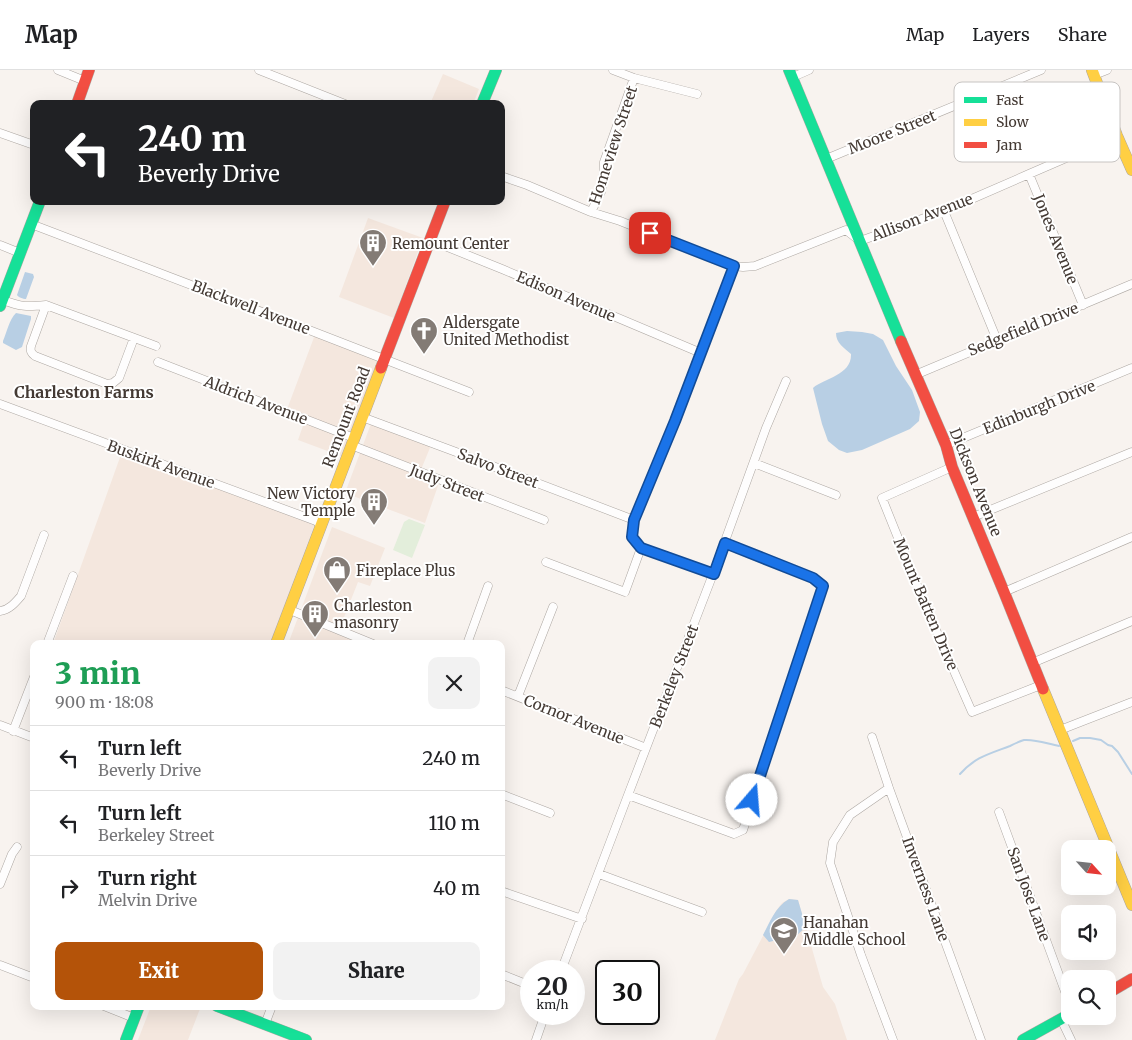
<!DOCTYPE html>
<meta charset="utf-8">
<style>
body{margin:0;font-family:Merriweather,serif;background:#f2f2f2;color:#202124;height:100vh;display:flex;flex-direction:column;font-size:19px;white-space:nowrap}
*{box-sizing:border-box;margin:0}
p{font-size:16px;color:#757577}
.icon{flex:none;width:28px;height:28px;fill:none;stroke:currentColor;stroke-width:2;stroke-linecap:round;stroke-linejoin:round}
.map{position:relative;flex:1;overflow:hidden}
.side{position:absolute;left:30px;top:570px;width:475px;height:370px;display:flex;flex-direction:column;background:#fff;border-radius:10px;box-shadow:0 5px 20px #0002}
.side>*{flex:none}
.banner{position:absolute;left:30px;top:30px;width:475px;height:105px;border-radius:10px;box-shadow:0 5px 20px #0002;background:#202124;color:#fff;overflow:hidden}
.needle{width:32px;rotate:117deg}
.fabs{position:absolute;left:1061px;top:770px;display:grid;gap:10px}
.fabs a{display:grid;place-items:center;width:55px;height:55px;border-radius:10px;background:#fff;box-shadow:0 5px 20px #0002;font-size:25px}
.speed{position:absolute;left:520px;top:890px;display:flex;gap:10px;font-size:25px;font-weight:700;text-align:center}
.speed>*{display:grid;place-content:center;width:65px;height:65px;border-radius:50%;background:#fff;box-shadow:0 5px 20px #0002;line-height:1}
.speed small{font-size:12px;font-weight:400}
.speed .limit{border:2px solid #111;border-radius:8px;background:#fff;color:#111}
.pin{position:absolute;display:grid;place-items:center;width:42px;height:42px;color:#fff;margin:-21px;border-radius:10px;box-shadow:0 2px 8px #0006}
.me{position:absolute;width:55px;margin:-28px;rotate:18deg;stroke-linejoin:round;filter:drop-shadow(0 0 4px #0008)}
.turn{display:flex;align-items:center;gap:18px;height:105px;padding:0 25px;font-size:22px}
.turn .icon{width:65px;height:65px;stroke-width:2.5}
.turn b{display:block;font-size:35px;line-height:42px}
.round{display:grid;place-items:center;flex:none;width:52px;height:52px;border-radius:10px;background:#f2f2f2}
.overview{display:flex;align-items:center;justify-content:space-between;height:85px;padding:0 25px}
h1{font-size:30px;font-weight:800;line-height:38px;color:#1e9e55}
.button{display:flex;gap:10px;margin-top:auto;padding:10px 25px}
.button a{flex:1;height:58px;border-radius:10px;background:#b45309;color:#fff;font-size:20px;font-weight:800;line-height:58px;text-align:center}
.button a+a{background:#f2f2f2;color:#202124}
ul{padding:0;list-style:none}
li{display:flex;align-items:center;gap:15px;height:65px;padding:0 25px;border-top:1px solid #e0e0e0}
li div{flex:1}
li b{display:block;font-size:19px}
li em{font-style:normal}
header{display:flex;align-items:center;gap:30px;box-sizing:border-box;height:70px;padding:0 25px;background:#fff;border-bottom:1px solid #e0e0e0}
header strong{font-size:24px}
nav{display:flex;gap:28px;margin-inline-start:auto;font-size:18px}
.map>svg:first-child{display:block}
.built{fill:#f4e7de}
.green{fill:#e3eedb}
.water{fill:#b8cfe4}
.lines{fill:none;stroke-linecap:round;stroke-linejoin:round}
.stream{stroke:#b8cfe4;stroke-width:2}
.street-casing{stroke:#ada7a2;stroke-width:9}
.fast-casing{stroke:#ada7a2;stroke-width:12}
.slow-casing{stroke:#ada7a2;stroke-width:12}
.jam-casing{stroke:#ada7a2;stroke-width:12}
.street{stroke:#fefdfd;stroke-width:8}
.fast{stroke:#16e098;stroke-width:11}
.slow{stroke:#ffcf43;stroke-width:11}
.jam{stroke:#f24e42;stroke-width:11}
.route-casing{stroke:#114b97;stroke-width:12}
.route{stroke:#1a73e8;stroke-width:9}
.labels{text-anchor:middle;dominant-baseline:central;stroke-width:4;stroke-linejoin:round;paint-order:stroke}
.street-label{font-size:15px;fill:#443a34;stroke:#fff}
.poi-label{font-size:15px;fill:#443a34;stroke:#fff;text-anchor:start}
.neighbourhood-label{font-size:16px;font-weight:bold;fill:#443a34;stroke:#fff}
.key{fill:#fff;stroke:#c7c4c2;stroke-width:1}
.key-label{font-size:14px;fill:#443a34}
</style>
<header>
<strong>Map</strong>
<nav><a>Map</a><a>Layers</a><a>Share</a></nav>
</header>
<div class="map">
<svg width="1132" height="970" viewBox="0 0 1132 970">
<rect width="100%" height="100%" fill="#f8f3ef"/>
<path class="built" d="M 443,4 L 479,19 L 473,34 L 430,34 Z
M 368,148 L 423,168 L 394,248 L 339,227 Z
M 316,262 L 379,287 L 341,386 L 298,370 L 305,350 L 286,342 Z
M 372,351 L 432,373 L 420,402 L 440,410 L 425,453 L 345,423 Z
M 123,379 L 316,451 L 270,574 L 53,574 Z
M 332,457 L 385,478 L 370,516 L 358,512 L 339,560 L 373,574 L 288,574 Z
M 789,829 L 798,830 L 823,917 L 835,934 L 847,970 L 715,970 L 739,909 L 743,904 L 776,841 L 782,833 Z
M 151,936 L 201,936 L 188,970 L 138,970 Z"/>
<path class="green" d="M 409,449 L 425,455 L 412,488 L 393,480 L 404,452 Z"/>
<path class="water" d="M 25,202 L 33,204 L 34,207 L 26,229 C 23,229 18,227 17,225 Z
M 16,243 L 31,246 L 31,249 L 22,277 L 16,280 L 3,273 L 3,271 C 7,262 9,250 16,243 Z
M 847,261 L 862,262 L 873,264 L 883,270 L 896,296 L 912,320 L 920,342 L 919,351 L 910,359 L 862,380 L 847,383 L 839,380 L 828,371 L 822,354 L 813,318 C 825,308 852,305 851,284 C 844,278 836,273 836,263 Z
M 789,829 L 798,830 L 806,857 L 797,865 L 769,872 L 763,865 C 770,852 775,837 789,829 Z"/>
<g class="lines">
<path class="stream" d="M 1073,671 L 1080,668 L 1090,668 L 1101,670 L 1108,675 L 1112,676 L 1118,682 L 1132,704
M 960,704 C 975,687 989,684 1010,676 C 1014,674 1020,671 1024,670 C 1036,669 1048,674 1059,676"/>
<defs>
<path id="street" d="M 58,0 L 85,11
M 259,0 L 345,34
M 613,0 L 634,8 L 697,24
M 1094,5 L 1107,0
M 793,7 L 809,0
M 0,63 L 34,75
M 826,89 L 1041,0
M 1029,104 L 1083,235
M 501,106 L 527,115 L 591,142 L 620,151 L 734,196 L 743,197 L 755,196 L 846,160 L 860,171 L 944,141 L 1029,104 L 1117,66
M 944,141 L 997,270
M 591,142 L 601,122 L 603,112 L 604,92 L 634,8
M 31,154 L 291,253 L 469,322
M 430,170 L 502,199 L 701,283
M 0,175 L 20,183
M 3,230 C 21,237 27,237 46,235 L 156,276
M 46,235 L 31,276 C 30,281 31,283 35,286 L 107,314 L 113,313 L 119,308 L 134,268
M 158,292 L 354,368
M 915,305 L 1132,214
M 0,334 L 316,451 L 321,456
M 362,347 L 456,382 L 634,450
M 351,375 L 544,450
M 946,375 L 1132,298
M 754,393 L 836,425
M 952,397 L 882,428 L 925,535 L 972,642 L 1041,615
M 973,447 L 1132,382
M 546,492 L 625,522 L 641,478
M 713,504 L 641,478 L 632,467 L 634,450 L 675,351 L 734,196
M 1004,522 L 1132,467
M 290,540 L 373,574
M 0,541 C 9,540 15,533 21,526 L 44,465
M 47,574 L 73,506
M 467,574 L 488,516
M 1032,593 L 1132,551
M 501,620 L 646,678
M 518,626 L 553,537
M 0,655 L 34,668
M 1060,660 L 1132,632
M 13,661 L 34,607
M 872,667 L 889,718 L 981,970
M 889,718 L 850,745 L 833,772 L 830,793 L 861,885 L 893,970
M 501,724 L 550,743
M 628,725 L 734,764 L 743,760 L 823,516 L 813,508 L 725,473
M 999,742 L 1070,935
M 599,804 L 702,842
M 0,814 L 12,784 L 17,777
M 501,821 L 582,849
M 0,895 L 34,908
M 561,901 L 628,725 L 713,504 L 766,358 L 786,311
M 501,904 L 531,916
M 104,936 L 134,948
M 1061,949 L 1071,970
M 265,954 L 272,936
M 536,970 L 545,944"/>
<path id="fast" d="M 789,0 L 901,271
M 482,34 L 496,0
M 0,236 L 40,131
M 217,936 L 306,970
M 126,970 L 139,936
M 1023,970 L 1070,944"/>
<path id="slow" d="M 1092,0 L 1117,66 L 1132,100
M 276,574 L 381,298
M 1043,619 L 1132,835"/>
<path id="jam" d="M 77,34 L 89,0
M 901,271 L 946,375 L 952,397 L 1004,522 L 1043,619
M 381,298 L 445,131
M 1108,923 L 1132,909"/>
</defs>
<use href="#street" class="street-casing"/>
<use href="#fast" class="fast-casing"/>
<use href="#slow" class="slow-casing"/>
<use href="#jam" class="jam-casing"/>
<use href="#street" class="street"/>
<use href="#fast" class="fast"/>
<use href="#slow" class="slow"/>
<use href="#jam" class="jam"/>
</g>
<g class="lines">
<defs>
<path id="route" d="M 650,163 L 734,196 L 675,351 L 634,450 L 632,467 L 641,478 L 714,504 L 725,473 L 813,508 L 823,516 L 752,730"/>
</defs>
<use href="#route" class="route-casing"/>
<use href="#route" class="route"/>
</g>
<defs>
<symbol id="building-pin" viewBox="-11 -11 22 30"><path d="M0 17L-7.5 6A9.5 9.5 0 1 1 7.5 6Z" fill="#837b75" stroke="#fff"/><path d="M-4-6H4V6H1V3H-1V6H-4ZM-2.5-4.3h1.7v1.8h-1.7ZM.8-4.3h1.7v1.8H.8ZM-2.5-1h1.7V.8h-1.7ZM.8-1h1.7V.8H.8Z" fill="#fff"/></symbol>
<symbol id="church-pin" viewBox="-11 -11 22 30"><path d="M0 17L-7.5 6A9.5 9.5 0 1 1 7.5 6Z" fill="#837b75" stroke="#fff"/><path d="M-1.2-6h2.4v3.5h3.3v2.4h-3.3V6h-2.4V-.1h-3.3v-2.4h3.3Z" fill="#fff"/></symbol>
<symbol id="shop-pin" viewBox="-11 -11 22 30"><path d="M0 17L-7.5 6A9.5 9.5 0 1 1 7.5 6Z" fill="#837b75" stroke="#fff"/><path d="M-5-2.5h2.3a2.7 3.5 0 0 1 5.4 0H5L5.5 6h-11ZM-1.5-2.5h3a1.5 2.3 0 0 0-3 0Z" fill="#fff"/></symbol>
<symbol id="school-pin" viewBox="-11 -11 22 30"><path d="M0 17L-7.5 6A9.5 9.5 0 1 1 7.5 6Z" fill="#837b75" stroke="#fff"/><path d="M0-5L7-2L0 1L-7-2ZM-4 1L0 2.5L4 1V4Q0 6-4 4Z" fill="#fff"/></symbol>
</defs>
<g fill-rule="evenodd">
<use href="#building-pin" x="357" y="157" width="32" height="43"/>
<use href="#church-pin" x="408" y="245" width="32" height="43"/>
<use href="#building-pin" x="358" y="416" width="32" height="43"/>
<use href="#shop-pin" x="321" y="484" width="32" height="43"/>
<use href="#building-pin" x="299" y="528" width="32" height="43"/>
<use href="#school-pin" x="768" y="845" width="32" height="43"/>
</g>
<g class="labels">
<g class="street-label">
<text transform="translate(892 62) rotate(-22)">Moore Street</text>
<text transform="translate(613 75) rotate(-72)">Homeview Street</text>
<text transform="translate(922 147) rotate(-21)">Allison Avenue</text>
<text transform="translate(1056 169) rotate(68)">Jones Avenue</text>
<text transform="translate(566 226) rotate(23)">Edison Avenue</text>
<text transform="translate(251 237) rotate(21)">Blackwell Avenue</text>
<text transform="translate(1023 259) rotate(-22)">Sedgefield Drive</text>
<text transform="translate(256 330) rotate(21)">Aldrich Avenue</text>
<text transform="translate(1039 337) rotate(-22)">Edinburgh Drive</text>
<text transform="translate(346 347) rotate(-69)">Remount Road</text>
<text transform="translate(161 394) rotate(20)">Buskirk Avenue</text>
<text transform="translate(498 398) rotate(21)">Salvo Street</text>
<text transform="translate(976 412) rotate(68)">Dickson Avenue</text>
<text transform="translate(447 413) rotate(21)">Judy Street</text>
<text transform="translate(926 534) rotate(67)">Mount Batten Drive</text>
<text transform="translate(674 606) rotate(-69)">Berkeley Street</text>
<text transform="translate(574 649) rotate(22)">Cornor Avenue</text>
<text transform="translate(926 819) rotate(70)">Inverness Lane</text>
<text transform="translate(1029 824) rotate(70)">San Jose Lane</text>
</g>
<g class="poi-label">
<text x="392" y="173">Remount Center</text>
<text x="443" y="252">Aldersgate<tspan x="443" dy="17">United Methodist</tspan></text>
<text x="355" y="423" text-anchor="end">New Victory<tspan x="355" dy="17">Temple</tspan></text>
<text x="356" y="500">Fireplace Plus</text>
<text x="334" y="535">Charleston<tspan x="334" dy="17">masonry</tspan></text>
<text x="803" y="852">Hanahan<tspan x="803" dy="17">Middle School</tspan></text>
</g>
<g class="neighbourhood-label">
<text x="84" y="322">Charleston Farms</text>
</g>
</g>
<rect x="954" y="12" width="166" height="80" rx="8" class="key"/>
<rect x="964" y="27" width="23" height="6" fill="#16e098"/>
<rect x="964" y="49" width="23" height="7" fill="#ffcf43"/>
<rect x="964" y="72" width="23" height="6" fill="#f24e42"/>
<g class="key-label">
<text x="996" y="35">Fast</text>
<text x="996" y="57">Slow</text>
<text x="996" y="80">Jam</text>
</g>
</svg>
<div class="fabs">
<a><svg class="needle" viewBox="-14 -14 28 28"><path d="M0-13l5 13h-10z" fill="#e53935"/><path d="M0 13l5-13h-10z" fill="#757577"/></svg></a>
<a><svg class="icon" aria-label="sound" viewBox="0 0 24 24"><path d="M4 9h4l5-4v14l-5-4H4zM17 9q2 3 0 6"/></svg></a>
<a><svg class="icon" aria-label="search" viewBox="0 0 24 24"><circle cx="10" cy="10" r="6"/><path d="M15 15l6 6"/></svg></a>
</div>
<div class="speed"><div>20<small>km/h</small></div><div class="limit">30</div></div>
<div class="pin" style="left:650px;top:163px;background:#d93025"><svg class="icon" aria-label="arrive" viewBox="0 0 24 24"><path d="M6 21V4h12l-3 4 3 4H6"/></svg></div>
<svg class="me" style="left:752px;top:730px" viewBox="-20 -20 40 40"><circle r="19" fill="#fff"/><path d="M0-13L10 11 0 6-10 11z" fill="#1a73e8"/></svg>
<div class="banner">
<div class="turn"><svg class="icon" aria-label="left" viewBox="0 0 24 24"><path d="M17 20v-9H6M10 6l-5 5 5 5"/></svg><div><b>240 m</b>Beverly Drive</div></div>
</div>
<section class="side">
<div class="overview"><div><h1>3 min</h1><p>900 m · 18:08</p></div><a class="round"><svg class="icon" aria-label="close" viewBox="0 0 24 24"><path d="M6 6l12 12M18 6L6 18"/></svg></a></div>
<ul>
<li><svg class="icon" aria-label="left" viewBox="0 0 24 24"><path d="M17 20v-9H6M10 6l-5 5 5 5"/></svg><div><b>Turn left</b><p>Beverly Drive</p></div><em>240 m</em></li>
<li><svg class="icon" aria-label="left" viewBox="0 0 24 24"><path d="M17 20v-9H6M10 6l-5 5 5 5"/></svg><div><b>Turn left</b><p>Berkeley Street</p></div><em>110 m</em></li>
<li><svg class="icon" aria-label="right" viewBox="0 0 24 24"><path d="M7 20v-9h11M14 6l5 5-5 5"/></svg><div><b>Turn right</b><p>Melvin Drive</p></div><em>40 m</em></li>
</ul>
<div class="button"><a>Exit</a><a>Share</a></div>
</section>
</div>
